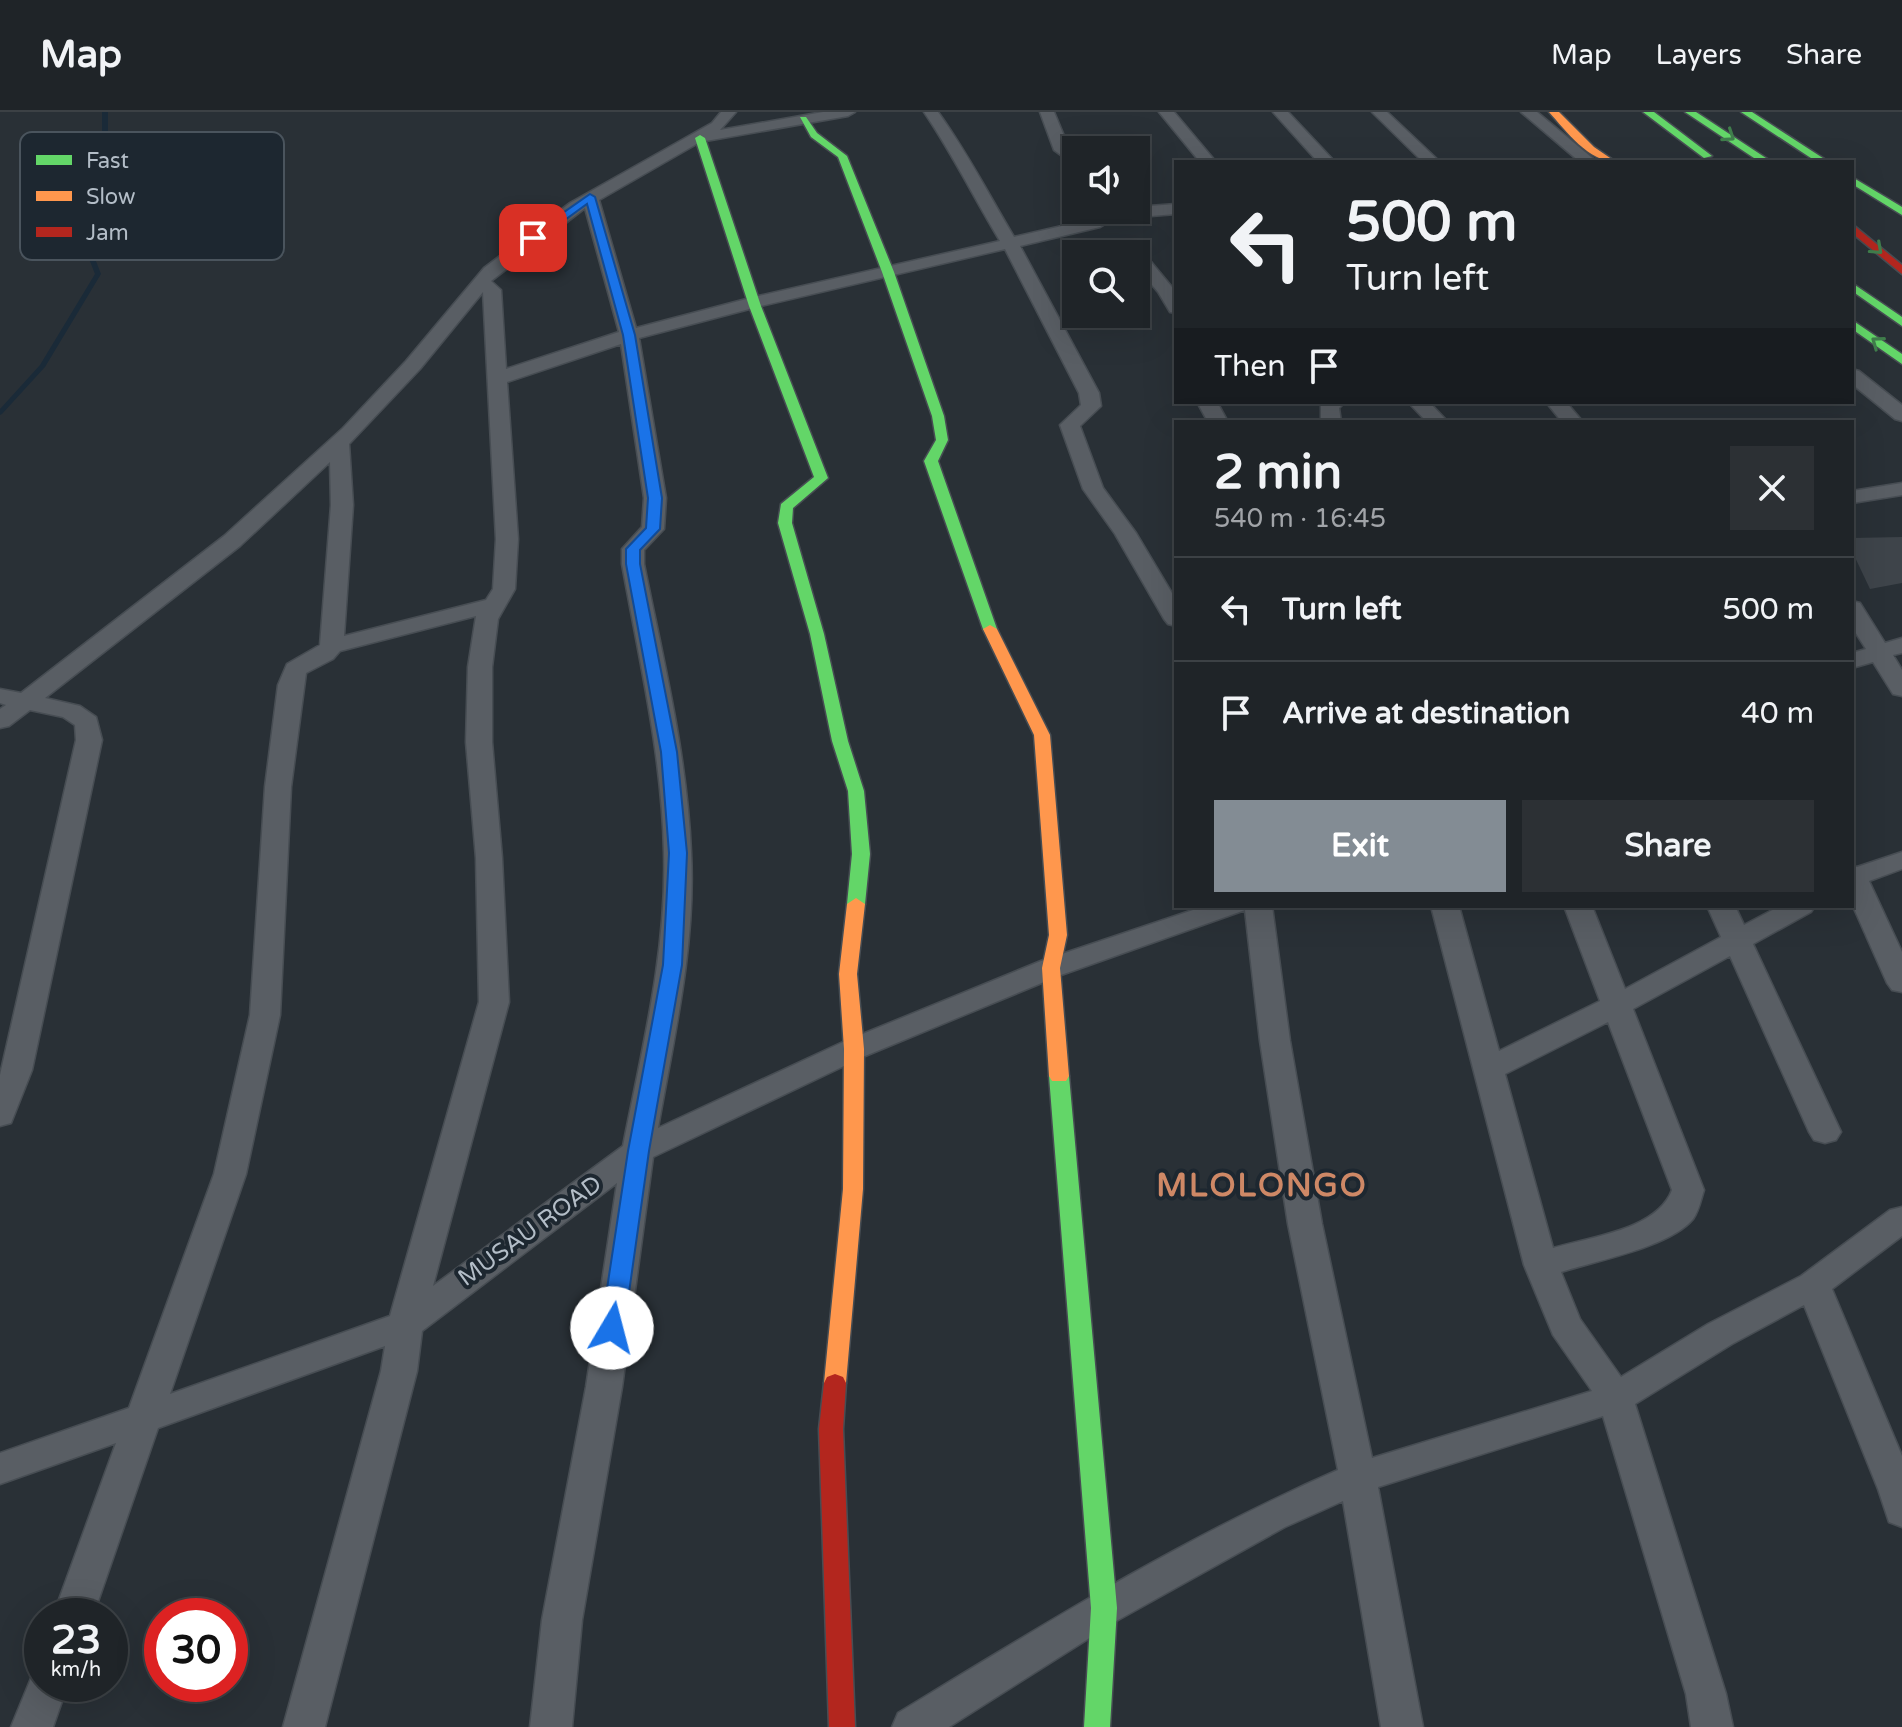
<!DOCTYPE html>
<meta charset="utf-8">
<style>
body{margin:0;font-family:"Varela Round",sans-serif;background:#2c3034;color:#f1f3f6;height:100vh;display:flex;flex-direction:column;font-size:30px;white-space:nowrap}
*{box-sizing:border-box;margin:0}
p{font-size:26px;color:#a1a4a8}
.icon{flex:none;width:44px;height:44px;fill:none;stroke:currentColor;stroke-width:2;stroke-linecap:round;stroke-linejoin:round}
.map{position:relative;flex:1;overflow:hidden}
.drawer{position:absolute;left:1174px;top:308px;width:680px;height:488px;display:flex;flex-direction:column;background:#1f2428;border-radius:0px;box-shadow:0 8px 32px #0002,0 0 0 2px #3c4145}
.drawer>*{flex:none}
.top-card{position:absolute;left:1174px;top:48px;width:680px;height:244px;border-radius:0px;box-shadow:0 8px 32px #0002,0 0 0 2px #3c4145;background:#1f2428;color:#f1f3f6;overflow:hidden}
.controls{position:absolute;left:1062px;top:24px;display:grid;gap:16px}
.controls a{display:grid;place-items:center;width:88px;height:88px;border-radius:0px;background:#1f2428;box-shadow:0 8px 32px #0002,0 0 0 2px #3c4145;font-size:40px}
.speed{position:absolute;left:24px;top:1486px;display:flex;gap:16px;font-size:40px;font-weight:700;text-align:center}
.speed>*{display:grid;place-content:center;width:104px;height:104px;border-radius:50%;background:#1f2428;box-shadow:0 8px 32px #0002,0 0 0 2px #3c4145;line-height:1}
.speed small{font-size:20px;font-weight:400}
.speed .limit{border:12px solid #d22;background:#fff;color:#111}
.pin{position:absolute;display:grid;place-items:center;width:68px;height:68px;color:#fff;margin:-34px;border-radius:16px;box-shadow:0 4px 12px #0006}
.me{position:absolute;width:88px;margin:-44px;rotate:8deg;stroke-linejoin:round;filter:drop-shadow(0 0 6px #0008)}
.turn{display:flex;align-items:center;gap:28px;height:168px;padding:0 40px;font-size:36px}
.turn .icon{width:104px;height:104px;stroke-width:2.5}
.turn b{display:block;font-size:56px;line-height:68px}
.then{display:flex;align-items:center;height:76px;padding:0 40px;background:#0003;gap:16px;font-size:30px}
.round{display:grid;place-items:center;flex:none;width:84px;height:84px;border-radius:0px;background:#2c3034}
.headline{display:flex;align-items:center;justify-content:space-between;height:136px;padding:0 40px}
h1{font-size:48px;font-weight:800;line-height:60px}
.button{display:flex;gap:16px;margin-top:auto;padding:16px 40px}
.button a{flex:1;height:92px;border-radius:0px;background:#838c94;color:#fff;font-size:32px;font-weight:800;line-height:92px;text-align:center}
.button a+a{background:#2c3034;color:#f1f3f6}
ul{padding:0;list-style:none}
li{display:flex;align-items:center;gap:24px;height:104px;padding:0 40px;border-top:2px solid #3c4145}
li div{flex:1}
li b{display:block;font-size:30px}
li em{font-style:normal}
header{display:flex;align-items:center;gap:48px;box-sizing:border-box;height:112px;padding:0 40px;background:#1f2428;border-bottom:2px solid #3c4145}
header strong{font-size:38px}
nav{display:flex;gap:44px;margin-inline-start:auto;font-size:28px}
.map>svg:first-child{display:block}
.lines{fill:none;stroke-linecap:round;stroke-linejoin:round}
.stream{fill:#1a2a38;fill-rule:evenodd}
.building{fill:#3e444a}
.street-casing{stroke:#474d53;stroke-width:3}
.fast-casing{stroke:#474d53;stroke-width:3}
.slow-casing{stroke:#474d53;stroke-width:3}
.jam-casing{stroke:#474d53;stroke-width:3}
.street{fill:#595e64;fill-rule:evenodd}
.fast{fill:#63d668;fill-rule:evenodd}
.slow{fill:#ff974d;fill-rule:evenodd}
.jam{fill:#b3261e;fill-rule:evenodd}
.oneway{stroke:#407e4c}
.route{fill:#1a73e8;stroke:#114b97;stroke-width:2}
.labels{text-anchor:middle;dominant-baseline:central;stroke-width:8;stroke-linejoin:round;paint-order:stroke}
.street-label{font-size:24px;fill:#b3bdc7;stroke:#1d2730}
.district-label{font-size:32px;font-weight:bold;letter-spacing:2px;fill:#ce8866;stroke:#1d2730}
.key{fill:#1d2730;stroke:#4a545d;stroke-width:2}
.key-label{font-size:22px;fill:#b3bdc7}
</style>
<header>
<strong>Map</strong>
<nav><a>Map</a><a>Layers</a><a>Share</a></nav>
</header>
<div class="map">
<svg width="1902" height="1615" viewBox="0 0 1902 1615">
<rect width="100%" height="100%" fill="#293036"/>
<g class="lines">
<path class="stream" d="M 102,0 L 108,0 L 108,42 L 81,111 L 101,162 L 45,255 L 2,302 L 0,303 L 0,297 L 40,253 L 95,162 L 75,111 L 102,42 Z"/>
</g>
<path class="building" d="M 1902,425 L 1902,471 L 1870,477 L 1852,439 L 1852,426 Z"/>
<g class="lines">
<defs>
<path id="street" d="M 721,0 L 736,0 L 720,18 L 823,0 L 855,0 L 848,4 L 700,30 L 599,88 L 636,216 L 754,185 L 1000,129 C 974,86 952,41 924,0 L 938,0 C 967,40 989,83 1014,125 L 1088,108 L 1105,98 L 1136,98 L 1136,95 L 1176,92 L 1176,102 L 1113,107 L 1100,115 L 1020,134 L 1099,281 L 1101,294 L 1080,314 L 1103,376 L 1136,421 L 1176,488 L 1176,514 L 1168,512 L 1164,507 L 1115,422 L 1083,377 L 1060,313 L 1081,293 L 1079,281 L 1005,137 L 757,195 L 639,226 L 666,386 L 664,417 L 644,438 L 644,452 C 663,547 687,642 691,740 C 696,833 674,925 658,1016 L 843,930 L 1041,849 L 1205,794 L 1272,794 L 1290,929 L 1322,1112 L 1372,1346 L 1592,1279 L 1553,1223 L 1524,1153 L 1431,794 L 1459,794 L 1499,939 L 1600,889 L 1564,794 L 1592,794 L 1625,877 L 1721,825 L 1707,794 L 1735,794 L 1744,813 L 1780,794 L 1815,794 L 1811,800 L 1753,832 L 1841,1020 L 1836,1028 L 1825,1031 L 1814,1028 L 1809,1020 L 1730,844 L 1633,897 L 1704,1078 C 1701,1087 1699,1099 1693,1107 C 1670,1135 1595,1149 1561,1160 L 1580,1207 L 1621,1265 L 1708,1212 L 1801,1164 L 1890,1098 L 1902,1095 L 1902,1124 L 1832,1177 L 1902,1344 L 1902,1415 L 1889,1410 L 1878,1377 L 1804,1193 L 1732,1232 L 1635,1292 L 1726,1582 L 1733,1615 L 1691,1615 L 1686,1582 L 1603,1304 L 1378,1375 L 1423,1615 L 1381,1615 L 1343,1389 L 1285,1415 L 1118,1508 L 949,1615 L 892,1615 L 898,1601 C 1041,1514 1184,1425 1338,1358 L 1288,1112 L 1260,929 L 1245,798 L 1061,863 L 865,944 L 653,1045 L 622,1275 L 582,1508 L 572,1615 L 530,1615 L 542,1508 L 586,1275 L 617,1071 L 422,1219 L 417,1259 L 325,1615 L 283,1615 L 381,1259 L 385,1234 L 158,1316 L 93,1504 L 53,1504 L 116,1331 L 0,1372 L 0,1341 L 129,1296 L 214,1062 L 250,903 L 265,675 L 278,573 L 287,552 L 320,533 L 331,393 L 330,350 L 240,434 L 45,586 L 80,594 L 96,605 L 102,628 L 32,958 L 11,1011 L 0,1014 L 0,963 L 76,628 L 75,613 L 63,605 L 30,598 L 9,614 L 0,616 L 0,597 L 6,593 L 0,591 L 0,577 L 21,581 L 224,424 L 343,316 L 406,249 L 484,156 L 570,91 L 712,11 ZM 585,96 L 619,220 L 506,257 L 501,178 L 491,169 ZM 483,180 L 496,427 L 493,477 L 486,488 L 344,524 L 353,393 L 349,332 L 420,257 ZM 621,232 L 644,386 L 642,415 L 622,437 L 622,452 C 639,547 662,643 664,740 C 667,839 642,937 623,1034 L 433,1174 L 509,890 L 502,746 L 492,630 L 492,555 L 498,507 L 515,477 L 518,427 L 507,270 ZM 476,504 L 468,555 L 466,630 L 476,746 L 479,890 L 390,1204 L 170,1282 L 246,1062 L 280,903 L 291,675 L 306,561 L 333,547 L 340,539 ZM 1608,910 L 1672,1078 C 1657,1118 1590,1125 1553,1136 L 1505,962 Z
M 1040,0 L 1054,0 L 1069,36 L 1076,41 L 1076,54 L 1054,38 Z
M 1159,0 L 1174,0 L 1216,50 L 1200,50 Z
M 1273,0 L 1288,0 L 1335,50 L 1318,50 Z
M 1372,0 L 1387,0 L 1440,50 L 1423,50 Z
M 1521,0 L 1537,0 L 1597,50 L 1580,50 Z
M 1136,138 L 1142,139 L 1176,180 L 1176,201 L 1170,200 L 1158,180 L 1136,154 L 1136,142 L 1128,142 Z
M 1852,257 L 1859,259 L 1902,293 L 1902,309 L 1895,307 L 1852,272 Z
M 1197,290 L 1217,290 L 1228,310 L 1208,310 Z
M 1321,290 L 1345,290 L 1339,296 L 1341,310 L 1321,310 Z
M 1408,290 L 1429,290 L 1448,310 L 1427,310 Z
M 1546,290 L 1566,290 L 1583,310 L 1562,310 Z
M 1902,371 L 1902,383 L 1852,391 L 1852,379 Z
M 1852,489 L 1860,491 L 1885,531 L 1902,526 L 1902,541 L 1893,543 L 1902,558 L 1902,584 L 1893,582 L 1873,550 L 1852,556 L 1852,541 L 1866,537 L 1852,515 Z
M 1902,740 L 1902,757 L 1869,769 L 1902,840 L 1902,880 L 1892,878 L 1887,871 L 1852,792 L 1852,754 L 1857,755 Z
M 42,1556 L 42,1572 L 68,1572 L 53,1615 L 11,1615 L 34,1559 Z"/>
<path id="fast" d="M 1643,0 L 1654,0 L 1712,44 L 1704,46 Z
M 1685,0 L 1696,0 L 1772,50 L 1760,50 Z
M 1741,0 L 1752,0 L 1829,50 L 1817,50 Z
M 800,5 L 806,5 L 817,21 L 847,44 L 894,160 L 944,304 L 948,328 L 938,349 L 997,517 L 995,520 L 985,520 L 983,517 L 924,349 L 936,328 L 932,304 L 882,160 L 838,45 L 811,25 Z
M 700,23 L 705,26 L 761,194 L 828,366 L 793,396 L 792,411 L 824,522 L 848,629 L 864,679 L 870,742 L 865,792 L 856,798 L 847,792 L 852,742 L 848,679 L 832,629 L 810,522 L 778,411 L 781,392 L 814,365 L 749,194 L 695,26 Z
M 1852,65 L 1902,95 L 1902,103 L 1852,72 Z
M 1852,171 L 1902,205 L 1902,214 L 1852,179 Z
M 1852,208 L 1902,242 L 1902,252 L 1852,217 Z
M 1059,957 L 1066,959 L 1069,964 L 1117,1496 L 1110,1615 L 1084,1615 L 1091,1496 L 1049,964 L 1052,959 Z"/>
<path id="slow" d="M 1549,0 L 1559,0 L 1594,35 L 1616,50 C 1589,50 1566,19 1549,0 Z
M 990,513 L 997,517 L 1050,623 L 1067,823 L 1060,856 L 1069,964 L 1066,969 L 1052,969 L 1049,964 L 1042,856 L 1049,823 L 1034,623 L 983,517 Z
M 856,786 L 865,792 L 857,862 L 864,937 L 863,1077 L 846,1271 L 843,1277 L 835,1280 L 827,1277 L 824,1271 L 843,1077 L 844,937 L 839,862 L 847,792 Z"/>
<path id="jam" d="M 1852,112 L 1902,153 L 1902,162 L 1852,121 Z
M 835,1262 L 843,1265 L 846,1271 L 843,1317 L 855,1615 L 829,1615 L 819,1317 L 824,1271 L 827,1265 Z"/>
</defs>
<use href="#street" class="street-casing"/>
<use href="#fast" class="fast-casing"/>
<use href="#slow" class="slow-casing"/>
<use href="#jam" class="jam-casing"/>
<use href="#street" class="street"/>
<use href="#fast" class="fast"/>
<use href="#slow" class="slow"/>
<use href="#jam" class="jam"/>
</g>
<defs><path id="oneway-chevron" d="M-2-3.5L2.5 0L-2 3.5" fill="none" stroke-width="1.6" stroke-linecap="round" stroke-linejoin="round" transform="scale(2)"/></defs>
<g class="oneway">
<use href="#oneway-chevron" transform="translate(1729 24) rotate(34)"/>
<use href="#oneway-chevron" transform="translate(1877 137) rotate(42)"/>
<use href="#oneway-chevron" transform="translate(1877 230) rotate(-144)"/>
</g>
<path class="route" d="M 590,82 L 595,85 L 635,223 L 662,386 L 660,417 L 640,438 L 640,452 L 677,640 L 687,741 L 682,853 L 649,1039 L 624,1216 L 620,1222 L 612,1225 L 604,1222 L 601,1216 L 628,1039 L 663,853 L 669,741 L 661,640 L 626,452 L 626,437 L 646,416 L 648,386 L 623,223 L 587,92 L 536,129 L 527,126 Z"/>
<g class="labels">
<g class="street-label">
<text transform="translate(530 1119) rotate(-36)">MUSAU ROAD</text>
</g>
<g class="district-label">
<text x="1262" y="1074">MLOLONGO</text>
</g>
</g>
<rect x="20" y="20" width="264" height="128" rx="12" class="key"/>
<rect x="36" y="43" width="36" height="10" fill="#63d668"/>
<rect x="36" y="79" width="36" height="10" fill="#ff974d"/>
<rect x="36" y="115" width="36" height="10" fill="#b3261e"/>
<g class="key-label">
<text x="86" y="56">Fast</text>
<text x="86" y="92">Slow</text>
<text x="86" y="128">Jam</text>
</g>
</svg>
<div class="controls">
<a><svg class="icon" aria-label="sound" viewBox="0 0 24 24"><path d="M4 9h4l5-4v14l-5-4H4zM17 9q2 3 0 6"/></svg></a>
<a><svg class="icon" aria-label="search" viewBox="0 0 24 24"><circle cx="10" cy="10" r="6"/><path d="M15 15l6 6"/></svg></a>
</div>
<div class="speed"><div>23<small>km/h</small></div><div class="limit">30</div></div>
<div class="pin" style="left:533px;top:126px;background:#d93025"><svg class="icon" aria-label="arrive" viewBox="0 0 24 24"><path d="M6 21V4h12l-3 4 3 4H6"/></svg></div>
<svg class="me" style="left:612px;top:1216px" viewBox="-20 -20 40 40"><circle r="19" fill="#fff"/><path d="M0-13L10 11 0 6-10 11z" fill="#1a73e8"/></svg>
<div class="top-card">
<div class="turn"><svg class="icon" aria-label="left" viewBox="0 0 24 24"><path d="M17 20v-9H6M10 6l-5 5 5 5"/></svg><div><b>500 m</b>Turn left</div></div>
<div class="then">Then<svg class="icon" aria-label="arrive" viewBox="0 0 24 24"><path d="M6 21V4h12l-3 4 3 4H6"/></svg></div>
</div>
<section class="drawer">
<div class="headline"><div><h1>2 min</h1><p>540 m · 16:45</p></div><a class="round"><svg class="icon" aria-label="close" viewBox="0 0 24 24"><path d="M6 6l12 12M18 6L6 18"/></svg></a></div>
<ul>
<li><svg class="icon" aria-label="left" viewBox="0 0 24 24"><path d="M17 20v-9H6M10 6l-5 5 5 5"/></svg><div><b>Turn left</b></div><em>500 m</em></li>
<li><svg class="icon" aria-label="arrive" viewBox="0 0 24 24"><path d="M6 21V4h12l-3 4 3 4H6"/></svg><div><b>Arrive at destination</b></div><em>40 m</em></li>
</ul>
<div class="button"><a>Exit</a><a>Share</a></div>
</section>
</div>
